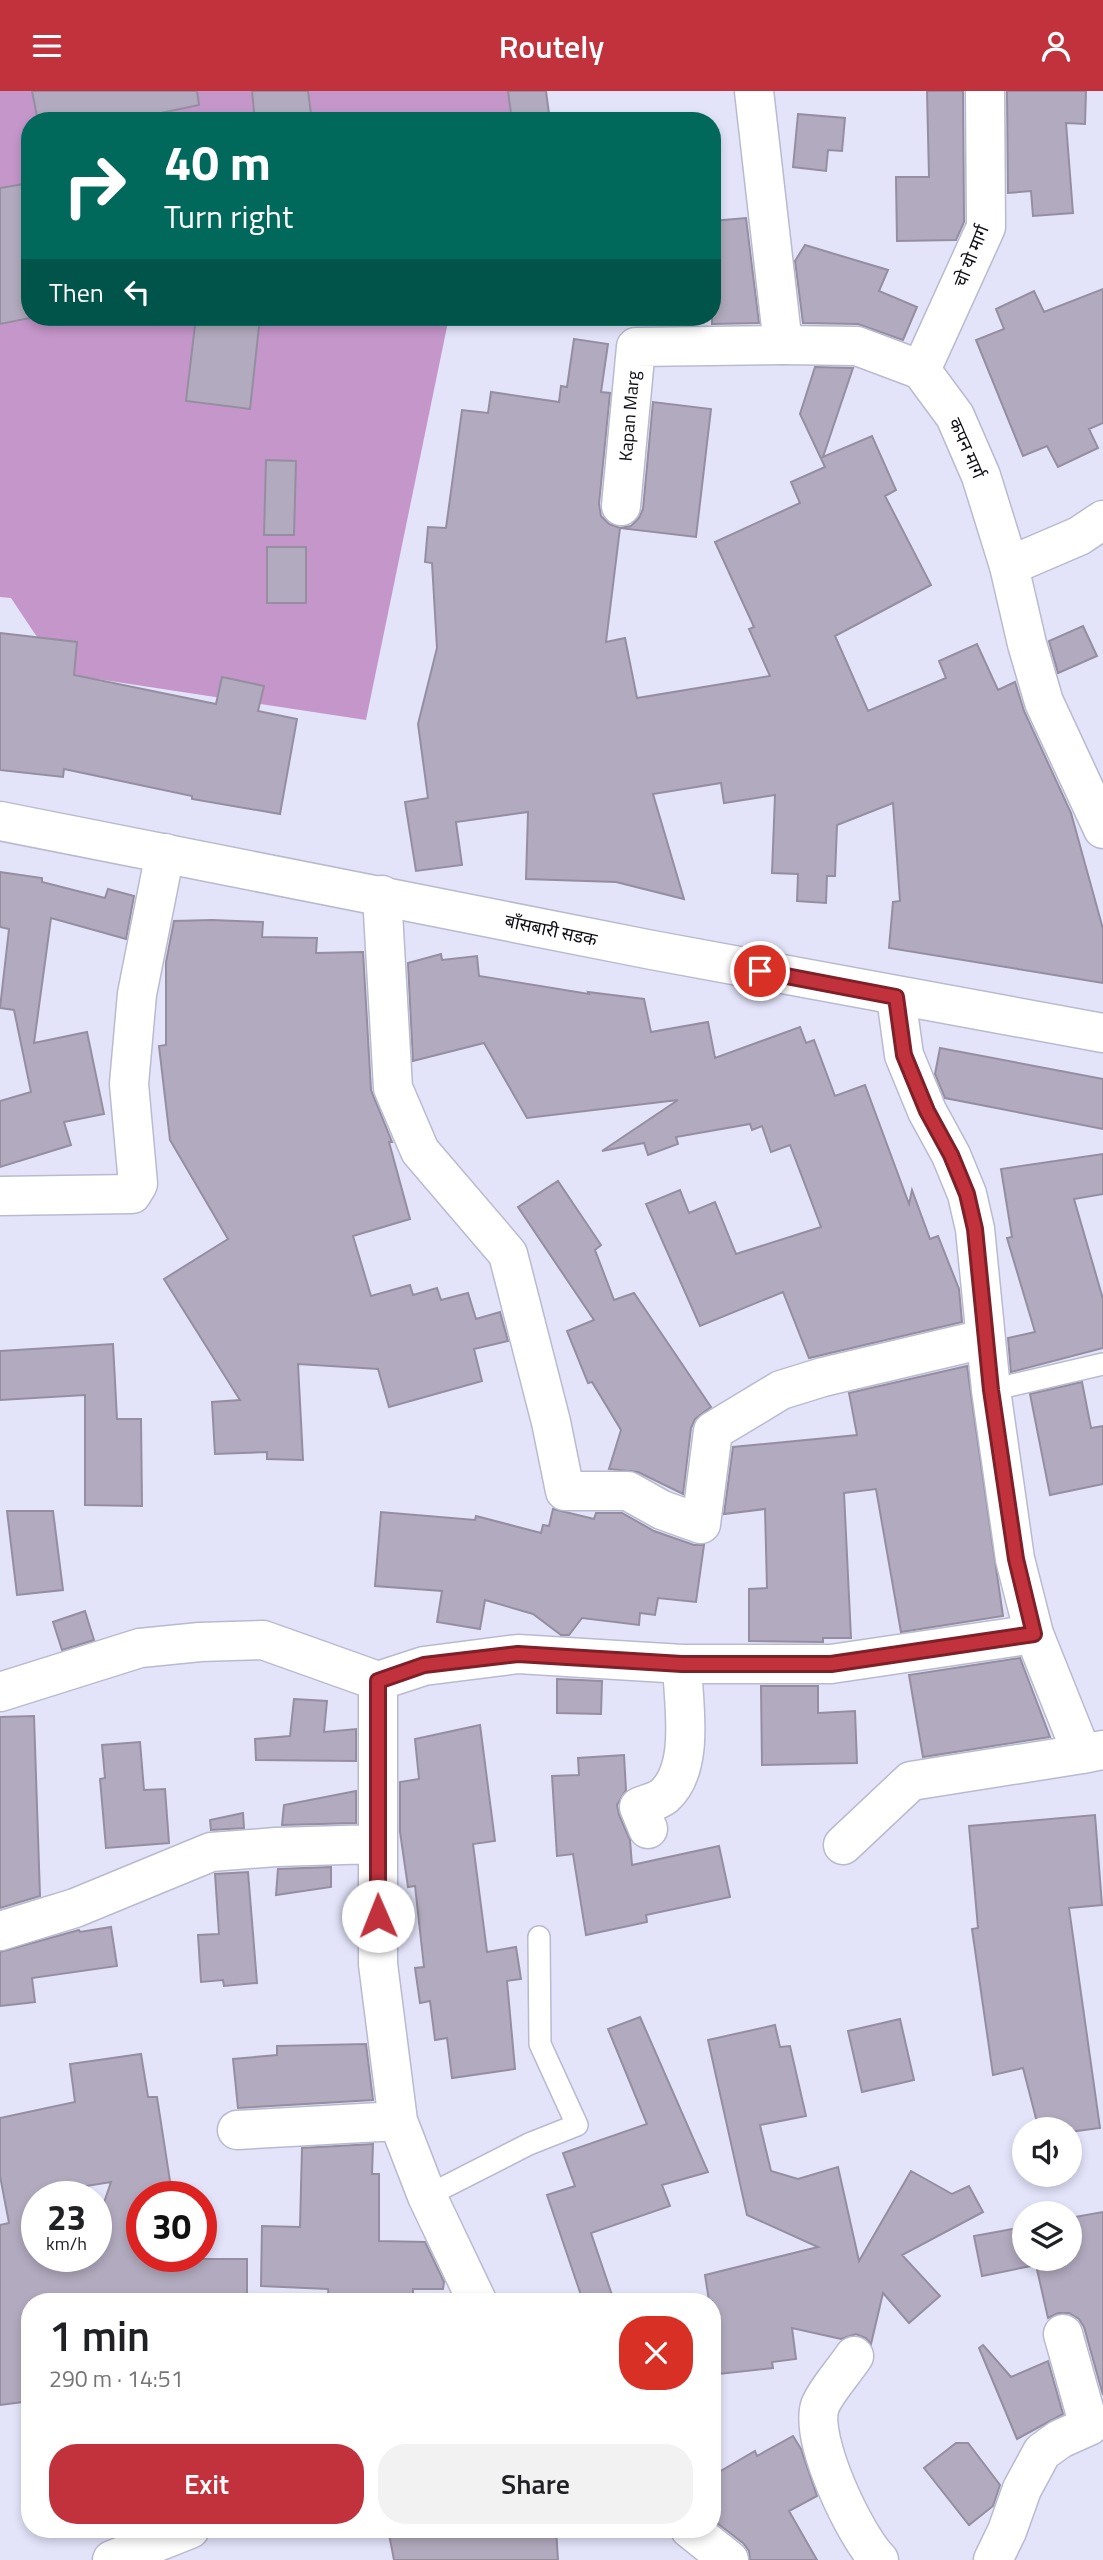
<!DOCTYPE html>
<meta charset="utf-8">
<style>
body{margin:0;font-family:"Titillium Web","Noto Sans Devanagari",sans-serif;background:#f2f2f2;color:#202124;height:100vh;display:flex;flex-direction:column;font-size:26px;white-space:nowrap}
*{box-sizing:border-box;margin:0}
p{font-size:23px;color:#757577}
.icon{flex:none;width:38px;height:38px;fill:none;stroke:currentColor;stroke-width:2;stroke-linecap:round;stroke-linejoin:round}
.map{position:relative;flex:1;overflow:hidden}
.sheet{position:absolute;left:21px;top:2202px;width:700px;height:245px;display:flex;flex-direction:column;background:#fff;border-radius:28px;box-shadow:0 4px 10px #0003}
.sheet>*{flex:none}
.top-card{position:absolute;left:21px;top:21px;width:700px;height:214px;border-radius:28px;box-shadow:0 4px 10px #0003;background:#00695c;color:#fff;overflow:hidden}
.buttons{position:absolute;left:1012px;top:2026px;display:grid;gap:14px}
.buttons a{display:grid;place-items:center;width:70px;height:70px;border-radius:50%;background:#fff;box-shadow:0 4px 10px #0003;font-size:35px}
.speed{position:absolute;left:21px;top:2090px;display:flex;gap:14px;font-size:35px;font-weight:700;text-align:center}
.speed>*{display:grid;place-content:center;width:91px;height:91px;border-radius:50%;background:#fff;box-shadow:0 4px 10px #0003;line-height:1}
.speed small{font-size:18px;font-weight:400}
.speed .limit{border:10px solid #d22;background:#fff;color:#111}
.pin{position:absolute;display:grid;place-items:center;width:60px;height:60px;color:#fff;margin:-30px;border:4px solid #fff;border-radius:50%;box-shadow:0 2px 7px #0007}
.me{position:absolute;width:77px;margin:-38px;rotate:359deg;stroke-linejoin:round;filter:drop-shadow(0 0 5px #0008)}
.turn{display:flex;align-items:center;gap:24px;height:147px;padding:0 28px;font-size:32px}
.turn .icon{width:91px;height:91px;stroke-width:2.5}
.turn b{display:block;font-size:49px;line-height:60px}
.then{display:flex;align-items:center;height:66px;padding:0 28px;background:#0003;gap:14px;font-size:26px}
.round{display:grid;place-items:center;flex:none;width:74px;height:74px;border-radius:28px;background:#f2f2f2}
.headline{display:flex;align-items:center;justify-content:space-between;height:119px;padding:0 28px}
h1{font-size:42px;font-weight:600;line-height:52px}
.primary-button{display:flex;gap:14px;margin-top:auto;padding:14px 28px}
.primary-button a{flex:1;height:80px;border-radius:28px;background:#c2323d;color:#fff;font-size:28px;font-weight:600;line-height:80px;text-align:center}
.primary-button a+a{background:#f2f2f2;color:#202124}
header{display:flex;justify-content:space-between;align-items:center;height:91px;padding:0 28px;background:#c2323d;color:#fff;font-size:32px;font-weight:600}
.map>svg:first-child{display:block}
.forest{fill:#c596ca}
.building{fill:#b2abbf;stroke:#958ea1;stroke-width:2;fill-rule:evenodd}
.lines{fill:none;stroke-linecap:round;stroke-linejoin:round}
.service-casing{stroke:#b9bad0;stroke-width:24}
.minor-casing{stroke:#b9bad0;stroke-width:41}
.tertiary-casing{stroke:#b9bad0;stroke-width:41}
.secondary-casing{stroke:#b9bad0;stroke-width:41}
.service{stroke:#fff;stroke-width:21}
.minor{stroke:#fff;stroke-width:38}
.tertiary{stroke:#fff;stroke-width:38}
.secondary{stroke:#fff;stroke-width:38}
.route-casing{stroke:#7e2028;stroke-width:18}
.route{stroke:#c2323d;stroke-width:12}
.labels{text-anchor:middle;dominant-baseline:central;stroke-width:7;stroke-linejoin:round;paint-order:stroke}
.street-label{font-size:18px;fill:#0e0e15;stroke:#fff}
</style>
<header><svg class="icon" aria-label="menu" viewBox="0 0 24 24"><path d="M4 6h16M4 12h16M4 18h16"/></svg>Routely<svg class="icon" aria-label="person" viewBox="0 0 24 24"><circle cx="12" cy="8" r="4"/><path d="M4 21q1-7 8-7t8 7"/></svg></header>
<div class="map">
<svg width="1103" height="2469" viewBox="0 0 1103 2469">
<rect width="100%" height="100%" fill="#e3e4fa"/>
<path class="forest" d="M 0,0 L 527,0 L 533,30 L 30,30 L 30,226 L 449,226 L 366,629 L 71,584 L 35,543 L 11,507 L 0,506 Z"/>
<path class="building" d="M 32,0 L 197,0 L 199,14 L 123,30 L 38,30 Z
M 252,0 L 308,0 L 312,30 L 255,30 Z
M 508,0 L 546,0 L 550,30 L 512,30 Z
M 927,0 L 963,0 L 964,131 L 956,149 L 897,150 L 896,86 L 929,86 Z
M 1007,0 L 1086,0 L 1085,33 L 1066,32 L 1073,122 L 1033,125 L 1031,100 L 1008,102 Z
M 798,23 L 845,27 L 842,60 L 828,59 L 826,80 L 793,76 Z
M 30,92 L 30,227 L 0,233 L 0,97 Z
M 746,127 L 759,232 L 712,233 L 712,130 Z
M 805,154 L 888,179 L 879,200 L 917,216 L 903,249 L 858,233 L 803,232 L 795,170 Z
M 1103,198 L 1103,332 L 1089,338 L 1098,357 L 1058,376 L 1047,355 L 1023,365 L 976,249 L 1004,238 L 996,218 L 1034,200 L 1044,221 Z
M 196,226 L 260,226 L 250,318 L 186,310 Z
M 574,248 L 608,253 L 601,301 L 610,302 L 599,413 L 601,425 L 609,433 L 620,437 L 631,435 L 639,427 L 643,418 L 653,311 L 711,318 L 696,446 L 620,437 L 606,551 L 625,547 L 637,607 L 770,585 L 749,538 L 754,536 L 715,451 L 800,412 L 791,391 L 825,376 L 800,323 L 815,276 L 853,277 L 823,366 L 872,345 L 896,399 L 885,405 L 931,494 L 835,545 L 868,620 L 946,587 L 939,570 L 977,553 L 998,599 L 1015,591 L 1024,620 L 1071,722 L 1103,838 L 1103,892 L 889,857 L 893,811 L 900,810 L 893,712 L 837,734 L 835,785 L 827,785 L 826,812 L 797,810 L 798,783 L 772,782 L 775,704 L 724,712 L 721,692 L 653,703 L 684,808 L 616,791 L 526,788 L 528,721 L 456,731 L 462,774 L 416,780 L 405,711 L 428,707 L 418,633 L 437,557 L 432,472 L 425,471 L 428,436 L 446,437 L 462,319 L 488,322 L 491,301 L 559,311 L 561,295 L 567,296 Z
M 266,369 L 296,370 L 294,444 L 264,444 Z
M 267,456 L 306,456 L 306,512 L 267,512 Z
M 1083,535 L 1097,565 L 1058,582 L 1049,550 Z
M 0,542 L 77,551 L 74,584 L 216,613 L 222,586 L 264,595 L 258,620 L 297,628 L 280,723 L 192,708 L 192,705 L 64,678 L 63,686 L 0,679 Z
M 0,781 L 42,787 L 42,791 L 105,807 L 108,798 L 134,805 L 126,848 L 51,827 L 34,952 L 87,941 L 104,1023 L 64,1031 L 71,1054 L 0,1076 L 0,1010 L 31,1001 L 14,919 L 0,917 L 9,838 L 0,836 Z
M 212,829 L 263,831 L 262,846 L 317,847 L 316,862 L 363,861 L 371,999 L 392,1051 L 389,1051 L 410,1128 L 353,1145 L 371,1205 L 410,1194 L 413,1204 L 437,1197 L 441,1209 L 468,1202 L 476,1228 L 500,1221 L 508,1250 L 474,1258 L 482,1290 L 389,1316 L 378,1278 L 298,1273 L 303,1369 L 267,1368 L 267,1361 L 215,1363 L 212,1311 L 240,1309 L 164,1188 L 228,1148 L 170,1049 L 159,955 L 166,954 L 166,871 L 174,830 Z
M 441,863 L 442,869 L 477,865 L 479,885 L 589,903 L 588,901 L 644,908 L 651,941 L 708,931 L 715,967 L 800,936 L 806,952 L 814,949 L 835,1005 L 865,994 L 909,1113 L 912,1099 L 930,1148 L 938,1145 L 959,1198 L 962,1231 L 809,1267 L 783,1201 L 700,1235 L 646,1113 L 680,1099 L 689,1122 L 715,1111 L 736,1163 L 821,1136 L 790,1054 L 771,1061 L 762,1035 L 752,1039 L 750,1033 L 676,1046 L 678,1053 L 648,1064 L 644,1052 L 602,1060 L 678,1009 L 527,1027 L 484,952 L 413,970 L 408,872 Z
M 940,957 L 1103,988 L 1103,1038 L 945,1007 L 935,983 Z
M 1103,1063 L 1103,1103 L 1074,1108 L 1103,1208 L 1103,1257 L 1011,1281 L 1008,1247 L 1035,1241 L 1007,1147 L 1012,1146 L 1001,1078 Z
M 558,1090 L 601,1154 L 595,1159 L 614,1209 L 634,1202 L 711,1316 L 695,1328 L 691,1337 L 683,1403 L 638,1381 L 609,1378 L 621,1339 L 592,1291 L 588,1292 L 567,1240 L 594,1229 L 518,1116 Z
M 113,1253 L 117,1328 L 141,1328 L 142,1415 L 85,1414 L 85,1304 L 0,1309 L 0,1260 Z
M 967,1275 L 1003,1525 L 901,1541 L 876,1398 L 844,1402 L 851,1547 L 823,1547 L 823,1551 L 749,1550 L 749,1498 L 767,1497 L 765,1418 L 724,1423 L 733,1356 L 857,1344 L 849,1302 Z
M 1082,1291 L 1091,1337 L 1103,1335 L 1103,1393 L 1050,1404 L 1030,1303 Z
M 553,1418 L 594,1428 L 596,1422 L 622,1422 L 654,1440 L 694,1454 L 704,1454 L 696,1511 L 658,1507 L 655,1524 L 640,1522 L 639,1534 L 582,1527 L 569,1544 L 561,1544 L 533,1523 L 485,1509 L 480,1538 L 437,1531 L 442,1500 L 375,1495 L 381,1421 L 475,1429 L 476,1425 L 541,1442 L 543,1434 L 549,1435 Z
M 7,1420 L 53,1420 L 63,1499 L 17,1504 Z
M 85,1520 L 94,1549 L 62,1559 L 53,1531 Z
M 1020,1567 L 1050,1646 L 923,1666 L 909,1584 Z
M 557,1588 L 602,1590 L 601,1623 L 557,1622 Z
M 761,1595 L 818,1595 L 818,1622 L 855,1620 L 857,1672 L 762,1674 Z
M 294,1608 L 327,1610 L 324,1641 L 356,1638 L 356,1670 L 256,1669 L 255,1648 L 290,1645 Z
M 34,1625 L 40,1805 L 0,1817 L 0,1626 Z
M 480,1634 L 495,1750 L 473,1753 L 487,1861 L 516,1856 L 521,1888 L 507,1890 L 515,1978 L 452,1987 L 447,1947 L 435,1949 L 430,1910 L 420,1912 L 415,1877 L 424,1876 L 415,1795 L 408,1796 L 400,1741 L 400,1691 L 419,1688 L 415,1648 Z
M 140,1651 L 144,1699 L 165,1698 L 169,1752 L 106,1757 L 100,1688 L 105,1687 L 102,1654 Z
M 624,1664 L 626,1699 L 617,1714 L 619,1724 L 630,1749 L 632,1774 L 719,1755 L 730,1806 L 646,1824 L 647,1831 L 586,1844 L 573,1763 L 557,1765 L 552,1685 L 579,1684 L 578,1667 Z
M 356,1700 L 356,1732 L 282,1734 L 284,1714 Z
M 243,1722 L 244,1737 L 211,1739 L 210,1729 Z
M 1095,1724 L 1102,1814 L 1069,1817 L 1100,2037 L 1069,2041 L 1069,2039 L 1039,2039 L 1023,1977 L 993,1984 L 972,1838 L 978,1837 L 969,1735 Z
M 331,1776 L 331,1796 L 276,1804 L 278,1778 Z
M 248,1781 L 257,1892 L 224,1895 L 223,1889 L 201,1891 L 198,1844 L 219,1843 L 215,1783 Z
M 111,1836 L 117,1875 L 32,1887 L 35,1911 L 0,1915 L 0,1861 L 79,1839 L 80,1841 Z
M 640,1926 L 708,2081 L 662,2094 L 670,2115 L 591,2142 L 614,2210 L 583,2210 L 547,2104 L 575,2095 L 563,2062 L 647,2033 L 608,1938 Z
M 900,1928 L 914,1989 L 862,2001 L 848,1940 Z
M 775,1934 L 780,1956 L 790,1955 L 806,2025 L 760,2034 L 771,2080 L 798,2088 L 838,2076 L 859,2170 L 911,2080 L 952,2103 L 969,2095 L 983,2121 L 902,2164 L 940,2205 L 909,2232 L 883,2202 L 871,2253 L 866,2247 L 856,2243 L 841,2248 L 792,2237 L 796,2268 L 772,2271 L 773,2277 L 719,2283 L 712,2236 L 712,2210 L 709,2210 L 705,2184 L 818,2156 L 747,2124 L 708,1949 Z
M 366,1953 L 373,2009 L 238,2017 L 233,1968 L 277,1964 L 277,1955 Z
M 141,1963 L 148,2006 L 157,2006 L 170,2090 L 163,2105 L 142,2105 L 142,2165 L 162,2165 L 161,2168 L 247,2168 L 247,2210 L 30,2210 L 30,2310 L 0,2314 L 0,2134 L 9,2132 L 0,2085 L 0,2027 L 75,2011 L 70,1973 ZM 111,2091 L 96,2135 L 96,2165 L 37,2165 L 37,2103 Z
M 373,2053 L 372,2083 L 379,2083 L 379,2150 L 425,2151 L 444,2191 L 443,2198 L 413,2198 L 413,2210 L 329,2210 L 328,2198 L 261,2195 L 262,2135 L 300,2136 L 302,2057 Z
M 1103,2121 L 1103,2304 L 1084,2236 L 1079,2228 L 1069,2222 L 1058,2222 L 1048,2227 L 1036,2174 L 982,2185 L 974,2145 L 1024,2136 L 1024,2168 L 1069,2168 L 1069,2127 Z
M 983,2254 L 1011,2286 L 1048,2270 L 1063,2323 L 1017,2348 L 979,2257 Z
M 793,2345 L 801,2358 L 817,2405 L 789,2420 L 817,2469 L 750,2469 L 749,2460 L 743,2452 L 712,2428 L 712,2385 L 755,2360 L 757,2365 Z
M 956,2352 L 968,2352 L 1000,2394 L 993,2415 L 969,2434 L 924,2377 Z
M 388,2438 L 556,2438 L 558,2469 L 394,2469 Z"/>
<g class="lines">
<defs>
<path id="service" d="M 991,1299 L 1103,1273
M 427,2105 L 529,2053 L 577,2034 L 540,1953 L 539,1846"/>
<path id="minor" d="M 921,279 L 986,136 L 985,0
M 621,415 L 636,256 L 783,254
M 1009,475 L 1079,445 L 1103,429
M 382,804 L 393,997 L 420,1060 L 508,1163 L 551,1331 L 565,1400 L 628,1400 L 662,1419 L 701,1433 L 713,1340 L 781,1299 L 823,1286 L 984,1248
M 0,1105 L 132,1103 L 138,1093 L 129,993 L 137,903 L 165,762
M 1034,1543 L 1082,1663 L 1103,1659
M 378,1590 L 378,1873 L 398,2030 L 427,2105 L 477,2210
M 0,1601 L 140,1557 L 200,1551 L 263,1549 L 378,1590 L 424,1575 L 518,1563 L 682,1573 L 831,1573 L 1034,1543 L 1015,1468 L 991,1299 L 975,1138 L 967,1103 L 951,1064 L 927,1020 L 904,964 L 896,906
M 648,1738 L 639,1716 C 646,1713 658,1710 664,1705 C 696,1677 683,1611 682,1573
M 843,1754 L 911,1690 L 1082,1663
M 0,1840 L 75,1817 L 211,1761 L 276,1756 L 377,1753
M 237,2039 L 398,2030
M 854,2265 C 845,2279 825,2301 820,2315 C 809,2348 855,2445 879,2469
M 690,2438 L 729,2469
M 112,2469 L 190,2438
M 993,2469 L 1007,2440 L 1022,2398 L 1042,2361 L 1060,2348 L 1089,2335 L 1063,2243"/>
<path id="tertiary" d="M 754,0 L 783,254 L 857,255 L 921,279 L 955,325 L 981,385 L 1009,475 L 1027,553 L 1044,611 L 1103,738"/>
<path id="secondary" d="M 0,730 L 652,859 L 1103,942"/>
</defs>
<use href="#service" class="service-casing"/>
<use href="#minor" class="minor-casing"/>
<use href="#tertiary" class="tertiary-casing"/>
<use href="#secondary" class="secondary-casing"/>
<use href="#service" class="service"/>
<use href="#minor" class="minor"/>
<use href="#tertiary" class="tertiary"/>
<use href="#secondary" class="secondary"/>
</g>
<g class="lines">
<defs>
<path id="route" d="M 378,1825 L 378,1590 L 424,1574 L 518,1563 L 682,1573 L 831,1573 L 1034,1543 L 1016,1468 L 991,1299 L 975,1138 L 967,1103 L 951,1064 L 927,1020 L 904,964 L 896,906 L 760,880"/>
</defs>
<use href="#route" class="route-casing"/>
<use href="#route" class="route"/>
</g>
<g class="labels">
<g class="street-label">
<text transform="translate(971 165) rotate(-68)">चो यो मार्ग</text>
<text transform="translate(629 325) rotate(-85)">Kapan Marg</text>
<text transform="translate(967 357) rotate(66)">कपन मार्ग</text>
<text transform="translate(551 839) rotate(12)">बाँसबारी सडक</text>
</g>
</g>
</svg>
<div class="buttons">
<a><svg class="icon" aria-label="sound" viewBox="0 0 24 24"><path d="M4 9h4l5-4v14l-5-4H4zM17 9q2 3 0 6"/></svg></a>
<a><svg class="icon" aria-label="layers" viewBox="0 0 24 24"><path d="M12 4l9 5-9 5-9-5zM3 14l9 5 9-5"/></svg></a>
</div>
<div class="speed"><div>23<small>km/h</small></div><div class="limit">30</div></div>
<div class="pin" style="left:760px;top:880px;background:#d93025"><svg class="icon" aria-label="arrive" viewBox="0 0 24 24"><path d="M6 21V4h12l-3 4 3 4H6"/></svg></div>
<svg class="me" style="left:378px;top:1825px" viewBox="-20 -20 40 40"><circle r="19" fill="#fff"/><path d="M0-13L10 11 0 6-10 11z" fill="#c2323d"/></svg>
<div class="top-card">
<div class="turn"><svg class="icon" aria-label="right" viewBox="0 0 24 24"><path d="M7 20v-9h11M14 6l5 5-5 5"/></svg><div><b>40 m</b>Turn right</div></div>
<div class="then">Then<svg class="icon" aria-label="left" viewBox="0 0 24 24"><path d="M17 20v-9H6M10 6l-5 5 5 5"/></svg></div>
</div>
<section class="sheet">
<div class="headline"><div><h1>1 min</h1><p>290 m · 14:51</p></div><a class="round" style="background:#d93025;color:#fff"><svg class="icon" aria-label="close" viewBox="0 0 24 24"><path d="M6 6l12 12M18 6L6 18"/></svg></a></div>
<div class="primary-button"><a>Exit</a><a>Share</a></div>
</section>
</div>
